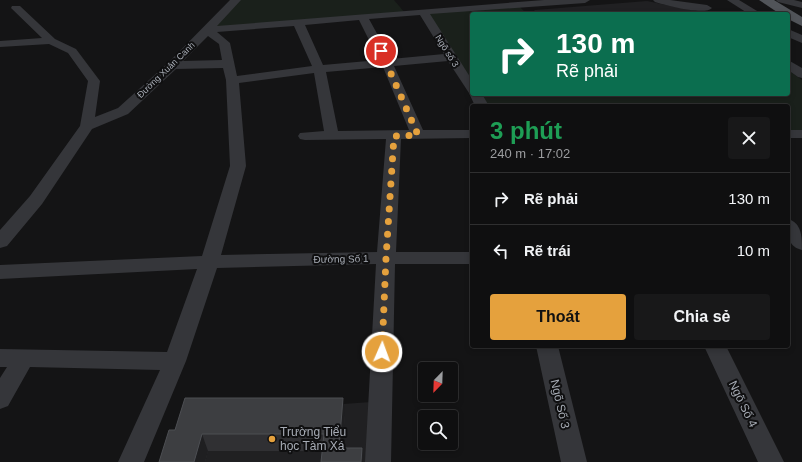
<!DOCTYPE html>
<html lang="vi">
<meta charset="utf-8">
<style>
body{margin:0;font-family:Helvetica,sans-serif;background:#181819;color:#f1f3f6;height:100vh;display:flex;flex-direction:column;font-size:15px;white-space:nowrap}
*{box-sizing:border-box;margin:0}
p{font-size:13px;color:#9b9c9f}
.icon{flex:none;width:22px;height:22px;fill:none;stroke:currentColor;stroke-width:2;stroke-linecap:round;stroke-linejoin:round}
.map{position:relative;flex:1;overflow:hidden}
.details{position:absolute;left:470px;top:104px;width:320px;height:244px;display:flex;flex-direction:column;background:#0f0f10;border-radius:4px;box-shadow:0 2px 6px #0003,0 0 0 1px #2f2f30}
.details>*{flex:none}
.guide{position:absolute;left:470px;top:12px;width:320px;height:84px;border-radius:4px;box-shadow:0 2px 6px #0003,0 0 0 1px #2f2f30;background:#0b6e4f;color:#fff;overflow:hidden}
.needle{width:26px;rotate:203deg}
.controls{position:absolute;left:418px;top:362px;display:grid;gap:8px}
.controls a{display:grid;place-items:center;width:40px;height:40px;border-radius:4px;background:#0f0f10;box-shadow:0 2px 6px #0003,0 0 0 1px #2f2f30;font-size:20px}
.pin{position:absolute;display:grid;place-items:center;width:34px;height:34px;color:#fff;margin:-17px;border:2px solid #fff;border-radius:50%;box-shadow:0 1px 4px #0007}
.me{position:absolute;width:44px;margin:-22px;rotate:2deg;stroke-linejoin:round;filter:drop-shadow(0 0 3px #0008)}
.turn{display:flex;align-items:center;gap:14px;height:84px;padding:0 20px;font-size:18px}
.turn .icon{width:52px;height:52px;stroke-width:2.5}
.turn b{display:block;font-size:28px;line-height:34px}
.round{display:grid;place-items:center;flex:none;width:42px;height:42px;border-radius:4px;background:#181819}
.head{display:flex;align-items:center;justify-content:space-between;height:68px;padding:0 20px}
h1{font-size:24px;font-weight:800;line-height:30px;color:#1e9e55}
.button{display:flex;gap:8px;margin-top:auto;padding:8px 20px}
.button a{flex:1;height:46px;border-radius:4px;background:#e5a13d;color:#111;font-size:16px;font-weight:800;line-height:46px;text-align:center}
.button a+a{background:#181819;color:#f1f3f6}
ul{padding:0;list-style:none}
li{display:flex;align-items:center;gap:12px;height:52px;padding:0 20px;border-top:1px solid #2f2f30}
li div{flex:1}
li b{display:block;font-size:15px}
li em{font-style:normal}
.map>svg:first-child{display:block}
.built{fill:#202022}
.green{fill:#1a201b}
.lines{fill:none;stroke-linecap:round;stroke-linejoin:round}
.minor{fill:#35363a;fill-rule:evenodd}
.primary{fill:#515459;fill-rule:evenodd}
.wall{fill:#303033}
.shaded-wall{fill:#1f1f21}
.building{fill:#3d3e41;stroke:#4d4f53}
.route{stroke:#e5a13d;stroke-width:7;stroke-dasharray:0 12.6}
.poi-dot{fill:#e5a13d;stroke:#0f0f10;stroke-width:1.5}
.labels{text-anchor:middle;dominant-baseline:central;stroke-width:4;stroke-linejoin:round;paint-order:stroke}
.far-street-label{font-size:9px;fill:#a7acb5;stroke:#0f0f10}
.street-label{font-size:10px;fill:#a7acb5;stroke:#0f0f10}
.near-street-label{font-size:12px;fill:#a7acb5;stroke:#0f0f10}
.near-poi-label{font-size:12px;fill:#a7acb5;stroke:#0f0f10;text-anchor:start}
</style>
<div class="map">
<svg width="802" height="462" viewBox="0 0 802 462">
<rect width="100%" height="100%" fill="#141415"/>
<path class="built" d="M 647,1 L 701,12 L 705,14 L 530,14 L 535,10 Z
M 371,402 L 368,462 L 166,462 L 192,415 Z"/>
<path class="green" d="M 236,0 L 394,0 L 405,13 L 207,30 Z
M 520,7 L 527,14 L 472,14 L 472,89 L 423,12 Z
M 788,70 L 802,80 L 802,131 L 788,131 L 788,106 L 483,106 L 475,94 L 788,94 Z"/>
<g class="lines">
<path class="minor" d="M 230,0 L 241,0 L 217,26 L 544,0 L 590,0 L 585,3 L 430,14 L 472,80 L 472,94 L 482,94 L 489,106 L 475,106 L 469,93 L 448,61 L 394,66 L 423,130 L 472,130 L 472,138 L 401,139 L 396,252 L 472,252 L 472,264 L 395,264 L 391,462 L 365,462 L 376,264 L 217,268 L 186,361 L 144,462 L 118,462 L 160,370 L 30,367 L 8,406 L 0,409 L 0,378 L 7,367 L 0,367 L 0,349 L 167,352 L 197,269 L 0,279 L 0,265 L 202,256 L 230,166 L 226,80 L 223,68 L 176,69 L 128,114 L 92,129 L 42,204 L 7,246 L 0,248 L 0,230 L 30,196 L 80,126 L 88,81 L 68,53 L 49,44 L 0,47 L 0,41 L 42,38 L 11,8 L 12,6 L 20,6 L 55,39 L 76,49 L 100,81 L 95,117 L 118,108 L 169,62 ZM 420,15 L 444,54 L 391,59 L 369,19 ZM 359,20 L 379,60 L 323,65 L 305,25 ZM 294,26 L 312,66 L 237,76 L 230,43 L 217,32 ZM 208,36 L 219,44 L 222,60 L 183,61 ZM 383,67 L 409,130 L 338,131 L 326,72 ZM 314,73 L 324,131 L 300,133 L 298,136 L 300,139 L 305,140 L 386,139 L 377,252 L 221,255 L 246,166 L 239,83 Z
M 653,0 L 670,0 L 707,5 L 712,8 C 705,16 665,5 655,2 Z
M 727,0 L 739,0 L 762,14 L 749,14 Z
M 776,0 L 794,0 L 802,2 L 802,8 L 778,2 Z
M 788,29 L 802,35 L 802,43 L 788,37 Z
M 788,60 L 802,68 L 802,78 L 798,77 L 788,70 Z
M 788,130 L 802,130 L 802,138 L 788,138 Z
M 788,219 C 802,223 802,237 802,250 C 786,246 788,233 788,219 Z
M 536,346 L 558,346 L 587,462 L 561,462 Z
M 704,346 L 726,346 L 784,462 L 758,462 Z"/>
<path class="primary" d="M 759,0 L 774,0 L 802,17 L 802,26 L 788,19 L 788,14 L 780,14 Z"/>
</g>
<path class="wall" d="M 345,415 L 342,448 L 362,448 L 363,462 L 321,462 L 322,451 L 208,451 L 205,462 L 159,462 L 175,430 Z"/>
<path class="shaded-wall" d="M 343,398 L 345,415 L 341,462 L 339,448 Z
M 202,434 L 208,451 L 205,462 L 194,462 Z
M 362,448 L 363,462 L 361,462 Z"/>
<path class="building" d="M 185,398 L 343,398 L 339,448 L 362,448 L 361,462 L 321,462 L 324,434 L 202,434 L 194,462 L 159,462 L 169,430 L 175,430 Z"/>
<g class="lines">
<path class="route" d="M 381,51 L 418,135 L 394,136 L 386,258 L 382,352"/>
</g>
<circle class="poi-dot" cx="272" cy="439" r="4"/>
<g class="labels">
<g class="far-street-label">
<text transform="translate(447 51) rotate(58)">Ngõ số 3</text>
<text transform="translate(166 70) rotate(-44)">Đường Xuân Canh</text>
</g>
<g class="street-label">
<text transform="translate(341 259) rotate(-1)">Đường Số 1</text>
</g>
<g class="near-street-label">
<text transform="translate(560 404) rotate(77)">Ngõ Số 3</text>
<text transform="translate(743 404) rotate(64)">Ngõ Số 4</text>
</g>
<g class="near-poi-label">
<text x="280" y="432">Trường Tiểu<tspan x="280" dy="14">học Tàm Xá</tspan></text>
</g>
</g>
</svg>
<div class="controls">
<a><svg class="needle" viewBox="-14 -14 28 28"><path d="M0-13l5 13h-10z" fill="#e53935"/><path d="M0 13l5-13h-10z" fill="#9b9c9f"/></svg></a>
<a><svg class="icon" aria-label="search" viewBox="0 0 24 24"><circle cx="10" cy="10" r="6"/><path d="M15 15l6 6"/></svg></a>
</div>
<div class="pin" style="left:381px;top:51px;background:#d93025"><svg class="icon" aria-label="arrive" viewBox="0 0 24 24"><path d="M6 21V4h12l-3 4 3 4H6"/></svg></div>
<svg class="me" style="left:382px;top:352px" viewBox="-20 -20 40 40"><circle r="17" fill="#e5a13d" stroke="#fff" stroke-width="3"/><path d="M0-11L8 9 0 5-8 9z" fill="#fff"/></svg>
<div class="guide">
<div class="turn"><svg class="icon" aria-label="right" viewBox="0 0 24 24"><path d="M7 20v-9h11M14 6l5 5-5 5"/></svg><div><b>130 m</b>Rẽ phải</div></div>
</div>
<section class="details">
<div class="head"><div><h1>3 phút</h1><p>240 m · 17:02</p></div><a class="round"><svg class="icon" aria-label="close" viewBox="0 0 24 24"><path d="M6 6l12 12M18 6L6 18"/></svg></a></div>
<ul>
<li><svg class="icon" aria-label="right" viewBox="0 0 24 24"><path d="M7 20v-9h11M14 6l5 5-5 5"/></svg><div><b>Rẽ phải</b></div><em>130 m</em></li>
<li><svg class="icon" aria-label="left" viewBox="0 0 24 24"><path d="M17 20v-9H6M10 6l-5 5 5 5"/></svg><div><b>Rẽ trái</b></div><em>10 m</em></li>
</ul>
<div class="button"><a>Thoát</a><a>Chia sẻ</a></div>
</section>
</div>
